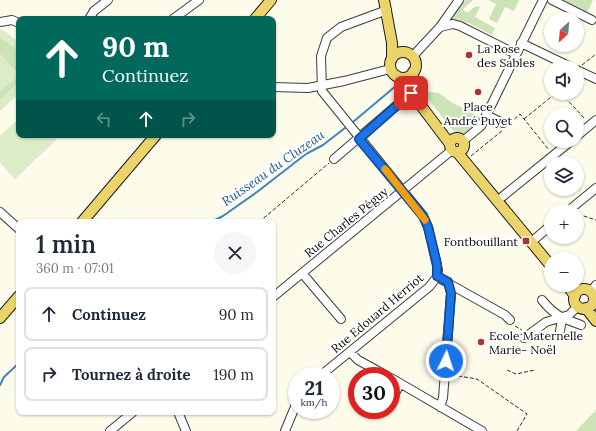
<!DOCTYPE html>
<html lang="fr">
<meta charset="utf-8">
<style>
body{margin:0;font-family:Lora,serif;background:#f6f6f7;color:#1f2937;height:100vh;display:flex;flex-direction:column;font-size:15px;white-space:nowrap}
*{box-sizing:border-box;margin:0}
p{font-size:13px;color:#747a83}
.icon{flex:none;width:22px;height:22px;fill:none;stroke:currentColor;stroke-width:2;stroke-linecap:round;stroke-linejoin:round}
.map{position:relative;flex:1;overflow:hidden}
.side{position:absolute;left:16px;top:219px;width:260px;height:196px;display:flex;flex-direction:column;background:#fff;border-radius:8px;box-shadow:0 1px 3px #0004}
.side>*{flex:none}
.top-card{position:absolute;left:16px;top:16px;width:260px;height:122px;border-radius:8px;box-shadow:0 1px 3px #0004;background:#00695c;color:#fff;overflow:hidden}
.needle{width:26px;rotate:206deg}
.fabs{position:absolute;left:544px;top:12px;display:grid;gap:8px}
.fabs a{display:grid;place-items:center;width:40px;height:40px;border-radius:50%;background:#fff;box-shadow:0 1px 3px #0004;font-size:20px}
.speed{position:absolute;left:288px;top:367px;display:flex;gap:8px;font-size:20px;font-weight:700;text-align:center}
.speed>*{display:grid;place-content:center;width:52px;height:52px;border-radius:50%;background:#fff;box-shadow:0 1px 3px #0004;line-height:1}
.speed small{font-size:10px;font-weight:400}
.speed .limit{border:6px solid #d22;background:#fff;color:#111}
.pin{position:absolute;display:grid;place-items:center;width:34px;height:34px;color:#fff;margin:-17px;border-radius:8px;box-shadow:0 2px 6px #0006}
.me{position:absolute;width:44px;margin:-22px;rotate:4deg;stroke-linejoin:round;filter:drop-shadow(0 0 3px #0008)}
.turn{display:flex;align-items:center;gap:14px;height:84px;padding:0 20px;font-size:18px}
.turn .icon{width:52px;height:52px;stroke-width:2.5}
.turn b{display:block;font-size:28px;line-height:34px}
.lanes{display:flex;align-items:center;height:38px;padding:0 20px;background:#0003;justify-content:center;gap:20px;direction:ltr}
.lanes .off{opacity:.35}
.round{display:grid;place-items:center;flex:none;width:42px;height:42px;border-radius:21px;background:#f6f6f7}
.overview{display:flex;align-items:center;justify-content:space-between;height:68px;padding:0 20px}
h1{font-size:24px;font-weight:600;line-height:30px}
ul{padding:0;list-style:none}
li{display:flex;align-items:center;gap:12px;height:54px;margin:0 8px 6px;padding:0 12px;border:2px solid #e0e1e3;border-radius:8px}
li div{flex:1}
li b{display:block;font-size:15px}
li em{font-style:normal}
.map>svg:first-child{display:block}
.green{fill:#cbe3b7}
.pitch{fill:#ddecc8}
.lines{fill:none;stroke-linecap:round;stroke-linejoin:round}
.stream{stroke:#4185bf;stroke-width:2}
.minor-casing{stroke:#3d3d3d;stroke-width:10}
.major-casing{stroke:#1b1b1b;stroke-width:12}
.path{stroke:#2c2c2c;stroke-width:1;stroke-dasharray:4 2;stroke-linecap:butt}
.minor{stroke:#fff;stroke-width:8}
.major{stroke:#ebd56b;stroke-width:10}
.route-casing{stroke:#114b97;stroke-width:10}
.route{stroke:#1a73e8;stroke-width:7}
.slow{stroke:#f59e0b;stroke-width:7}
.poi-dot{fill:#ac3330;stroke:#fff;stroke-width:1.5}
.labels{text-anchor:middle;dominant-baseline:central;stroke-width:4;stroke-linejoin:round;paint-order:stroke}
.poi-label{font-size:12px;fill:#0a0a0a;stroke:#fff;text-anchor:start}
.street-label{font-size:12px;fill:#0a0a0a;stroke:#fff}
.water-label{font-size:13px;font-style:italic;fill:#21588f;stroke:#fff}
</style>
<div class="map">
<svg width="596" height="431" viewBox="0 0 596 431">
<rect width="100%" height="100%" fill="#fdfbea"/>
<path class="green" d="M 465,0 L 473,0 L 463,9 L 467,13 L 476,6 L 480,7 L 475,17 L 495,28 L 492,35 L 469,23 L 447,22 Z
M 488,0 L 519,0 L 514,11 L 505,7 L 497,23 L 489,19 L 496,4 Z
M 560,0 L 593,0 L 587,13 Z
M 0,38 C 23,47 19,61 19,82 L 0,101 Z
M 422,91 L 439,93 L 451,102 L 480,117 L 477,124 L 465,134 L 453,131 Z
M 596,410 L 596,431 L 576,431 Z"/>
<path class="pitch" d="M 0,28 L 19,42 L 19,55 L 14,47 L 0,38 Z
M 0,53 L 19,75 L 0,92 Z
M 19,82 L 19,94 L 0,111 L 0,101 Z
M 19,118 L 19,135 L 52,135 L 56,140 L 15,179 L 0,163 L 0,136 Z"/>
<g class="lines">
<path class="stream" d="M 353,122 L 397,85
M 211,222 L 223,216 L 257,192 L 306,154 L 323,145 L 345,128
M 0,385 L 4,377 L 19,363"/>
<defs>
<path id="minor" d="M 552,0 L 592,20
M 89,19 L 94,11 L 108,0
M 173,19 L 199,0
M 0,22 L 12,20 L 19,23
M 440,27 L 453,24 L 460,26 L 516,54
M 521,43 L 571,67
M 413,56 L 440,27 L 459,0
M 577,70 L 596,79
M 273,87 L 308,88 L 344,81 L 390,69
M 486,115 L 503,123
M 577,136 L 596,120
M 463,141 L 481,126 L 543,0
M 334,159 L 411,93
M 502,197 L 571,141
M 568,211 L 596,188
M 0,212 L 19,229
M 536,238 L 551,225
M 302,273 L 341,319
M 437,277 L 505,315 L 510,320
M 591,292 L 596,285
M 273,297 L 452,150
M 542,300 C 555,316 562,318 581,325
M 560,331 L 562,319
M 524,338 L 546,322 L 569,315 L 578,306
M 350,352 L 358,360 L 387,376
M 320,376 L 429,287 L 437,277 L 438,270 L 428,227 L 423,216 L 322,91 L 321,56 L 327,38 L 341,27 L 387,10
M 391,378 L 482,431
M 391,401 L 400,384
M 440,407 L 443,398 L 451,293 L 448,282
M 178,412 L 186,431
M 110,431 L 133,412
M 285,431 L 297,402"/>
<path id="major" d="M 384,0 L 392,43 L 392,57
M 255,19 L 271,0
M390 65a13 13 0 1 1 26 0a13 13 0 1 1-26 0Z
M 413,72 L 412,82 L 417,93
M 397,76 L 403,82 L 450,144
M450 145a7 7 0 1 1 14 0a7 7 0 1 1-14 0Z
M 457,152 L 551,266
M 82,222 L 156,135
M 567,285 L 575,296
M574 299a10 10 0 1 1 20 0a10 10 0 1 1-20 0Z
M 586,308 L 596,321
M 0,318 L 19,296"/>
</defs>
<use href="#minor" class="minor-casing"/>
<use href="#major" class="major-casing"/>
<path class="path" d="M 582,65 L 596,54
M 561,93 L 585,119
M 524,119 L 556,93
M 510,123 L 520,114 L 549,150
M 471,156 L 503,130
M 577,186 L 581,191
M 578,214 L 596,220
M 259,222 L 329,163
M 515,326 L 522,330
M 507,370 L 516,374 L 535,370
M 452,375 L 477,379 L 527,414 L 517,431"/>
<use href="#minor" class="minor"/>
<use href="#major" class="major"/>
</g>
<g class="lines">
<defs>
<path id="route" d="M 411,93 L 359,139 L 423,216 L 428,227 L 437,264 L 437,276 L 448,282 L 451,293 L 446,361"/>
</defs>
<use href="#route" class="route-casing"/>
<use href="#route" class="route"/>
<path class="slow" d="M 385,169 L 425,220"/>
</g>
<g class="poi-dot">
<circle cx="469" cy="55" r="4"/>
<circle cx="478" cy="92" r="4"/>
<rect x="522" y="237" width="8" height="8" rx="2"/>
<circle cx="481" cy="342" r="4"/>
</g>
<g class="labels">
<g class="poi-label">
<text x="477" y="48">La Rose<tspan x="477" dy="14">des Sables</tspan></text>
<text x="478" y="106" text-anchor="middle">Place<tspan x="478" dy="14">André Puyet</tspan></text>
<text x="518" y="241" text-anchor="end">Fontbouillant</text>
<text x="489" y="335">Ecole Maternelle<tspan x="489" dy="14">Marie- Noël</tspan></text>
</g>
<g class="street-label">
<text transform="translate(346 222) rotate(-39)">Rue Charles Péguy</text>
<text transform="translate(377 313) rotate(-40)">Rue Edouard Herriot</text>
</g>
<g class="water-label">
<text transform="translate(273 168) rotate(-35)">Ruisseau du Cluzeau</text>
</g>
</g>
</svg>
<div class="fabs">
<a><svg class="needle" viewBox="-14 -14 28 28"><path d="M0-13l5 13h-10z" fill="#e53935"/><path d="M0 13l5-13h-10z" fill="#747a83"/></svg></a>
<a><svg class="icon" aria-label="sound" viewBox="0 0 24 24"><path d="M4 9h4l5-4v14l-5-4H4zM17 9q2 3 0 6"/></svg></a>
<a><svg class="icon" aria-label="search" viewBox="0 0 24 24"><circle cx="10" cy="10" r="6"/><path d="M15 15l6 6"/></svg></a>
<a><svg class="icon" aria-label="layers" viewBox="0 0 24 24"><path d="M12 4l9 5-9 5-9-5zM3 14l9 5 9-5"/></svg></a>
<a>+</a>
<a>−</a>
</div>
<div class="speed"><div>21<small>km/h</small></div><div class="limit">30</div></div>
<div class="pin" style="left:411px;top:93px;background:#d93025"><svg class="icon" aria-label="arrive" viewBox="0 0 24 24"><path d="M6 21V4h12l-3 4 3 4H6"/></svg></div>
<svg class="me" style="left:446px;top:361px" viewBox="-20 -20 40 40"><circle r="17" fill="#1a73e8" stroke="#fff" stroke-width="3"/><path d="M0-11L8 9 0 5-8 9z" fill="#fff"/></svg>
<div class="top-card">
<div class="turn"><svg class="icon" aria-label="ahead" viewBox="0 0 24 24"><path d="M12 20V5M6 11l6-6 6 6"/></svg><div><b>90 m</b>Continuez</div></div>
<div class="lanes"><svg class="icon off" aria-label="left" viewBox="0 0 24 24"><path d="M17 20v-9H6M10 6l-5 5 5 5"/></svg><svg class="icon" aria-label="ahead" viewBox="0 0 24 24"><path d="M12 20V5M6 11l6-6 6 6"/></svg><svg class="icon off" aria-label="right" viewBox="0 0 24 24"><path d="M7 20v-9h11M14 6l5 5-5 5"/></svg></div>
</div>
<section class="side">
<div class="overview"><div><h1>1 min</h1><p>360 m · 07:01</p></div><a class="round"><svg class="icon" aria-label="close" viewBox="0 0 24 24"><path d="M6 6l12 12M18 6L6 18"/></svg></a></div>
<ul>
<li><svg class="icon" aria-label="ahead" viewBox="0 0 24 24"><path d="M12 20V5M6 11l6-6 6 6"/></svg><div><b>Continuez</b></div><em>90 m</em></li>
<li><svg class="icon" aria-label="right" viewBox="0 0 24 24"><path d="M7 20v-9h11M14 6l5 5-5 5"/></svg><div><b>Tournez à droite</b></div><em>190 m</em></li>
</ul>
</section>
</div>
